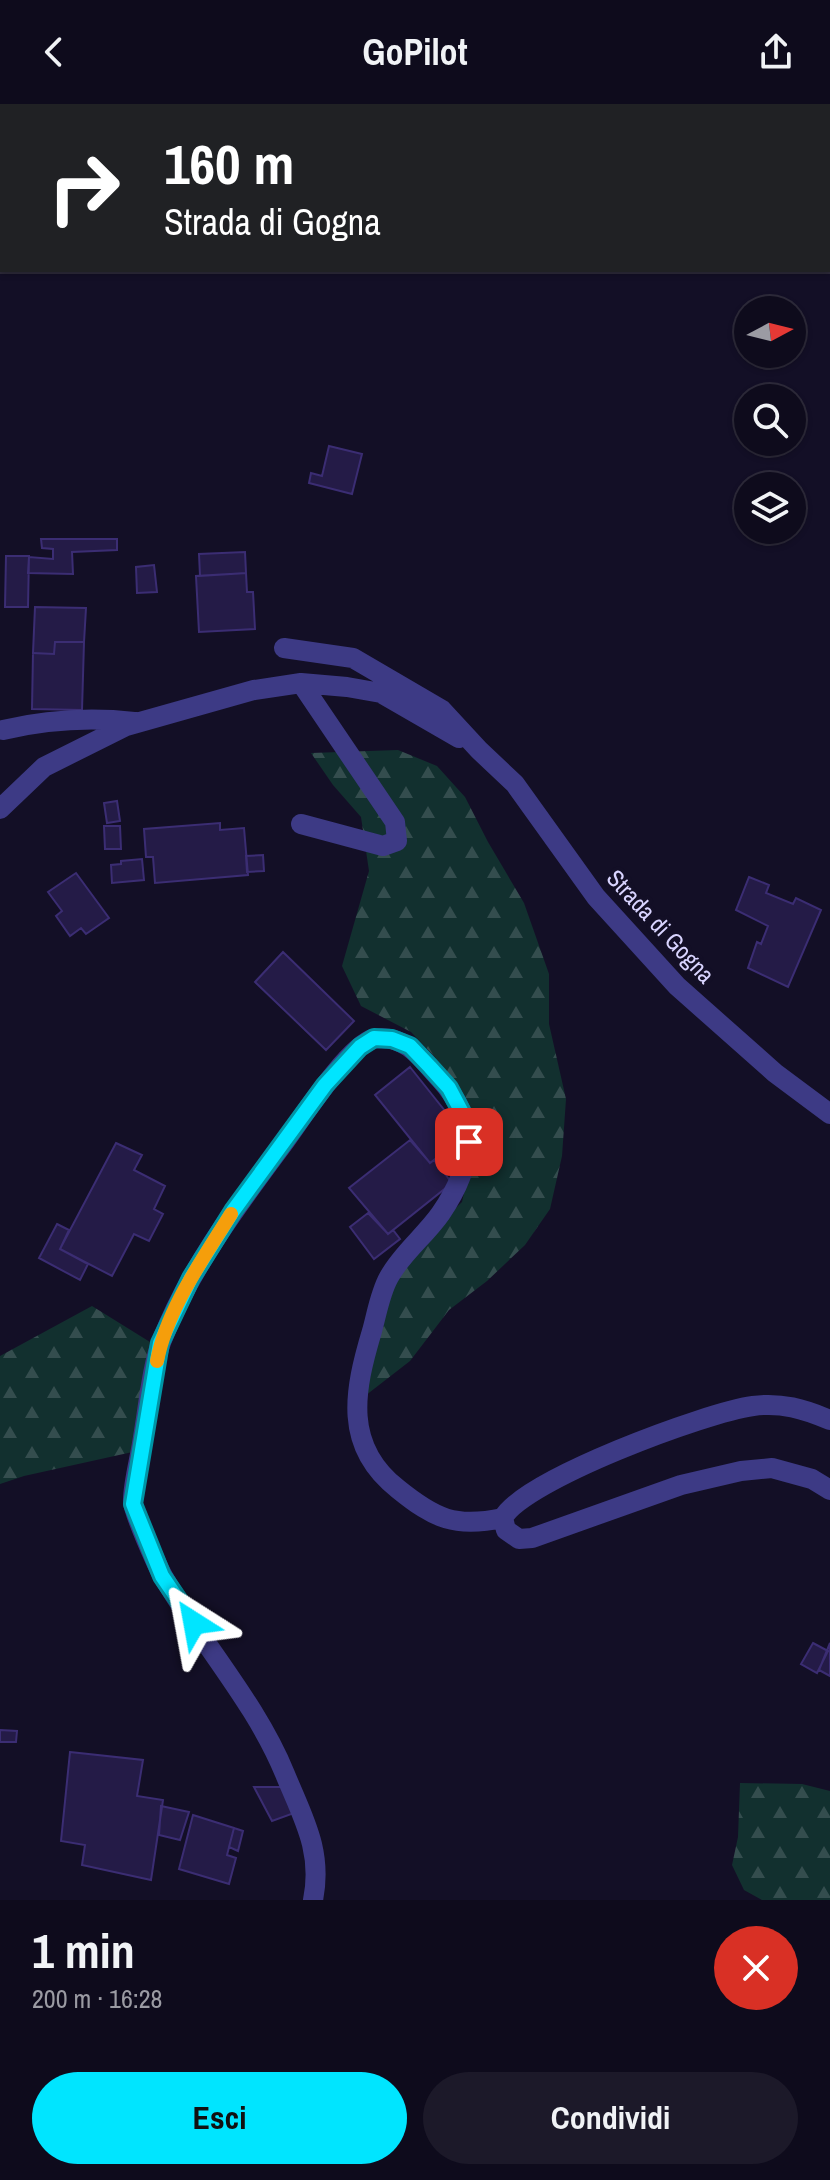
<!DOCTYPE html>
<html lang="it">
<meta charset="utf-8">
<style>
body{margin:0;font-family:"Archivo Narrow",sans-serif;background:#1c1929;color:#f1f3f6;height:100vh;display:flex;flex-direction:column;font-size:30px;white-space:nowrap}
*{box-sizing:border-box;margin:0}
p{font-size:26px;color:#9b9ba3}
.icon{flex:none;width:44px;height:44px;fill:none;stroke:currentColor;stroke-width:2;stroke-linecap:round;stroke-linejoin:round}
.map{position:relative;height:1796px;overflow:hidden}
.sheet{display:flex;flex-direction:column;background:#0e0b1c;flex:1}
.sheet>*{flex:none}
.guide{position:absolute;left:0px;top:0px;width:830px;height:168px;box-shadow:0 2px 6px #0004,0 0 0 2px #2e2b3b;background:#202124;color:#fff;overflow:hidden}
.needle{width:52px;rotate:83deg}
.controls{position:absolute;left:734px;top:192px;display:grid;gap:16px}
.controls a{display:grid;place-items:center;width:72px;height:72px;border-radius:50%;background:#0e0b1c;box-shadow:0 2px 6px #0004,0 0 0 2px #2e2b3b;font-size:40px}
.pin{position:absolute;display:grid;place-items:center;width:68px;height:68px;color:#fff;margin:-34px;border-radius:16px;box-shadow:0 4px 12px #0006}
.me{position:absolute;width:88px;margin:-44px;rotate:326deg;stroke-linejoin:round;filter:drop-shadow(0 0 6px #0008)}
.turn{display:flex;align-items:center;gap:28px;height:168px;padding:0 32px;font-size:36px}
.turn .icon{width:104px;height:104px;stroke-width:2.5}
.turn b{display:block;font-size:56px;line-height:68px}
.round{display:grid;place-items:center;flex:none;width:84px;height:84px;border-radius:42px;background:#1c1929}
.summary{display:flex;align-items:center;justify-content:space-between;height:136px;padding:0 32px}
h1{font-size:48px;font-weight:800;line-height:60px}
.primary-button{display:flex;gap:16px;margin-top:auto;padding:16px 32px}
.primary-button a{flex:1;height:92px;border-radius:48px;background:#00e5ff;color:#111;font-size:32px;font-weight:800;line-height:92px;text-align:center}
.primary-button a+a{background:#1c1929;color:#f1f3f6}
header{display:flex;justify-content:space-between;align-items:center;height:104px;padding:0 32px;background:#0e0b1c;font-size:36px;font-weight:800}
.map>svg:first-child{display:block}
.forest{fill:url(#forest-firs)}
.building{fill:#241b47;stroke:#3b2d73;stroke-width:2}
.lines{fill:none;stroke-linecap:round;stroke-linejoin:round}
.minor{stroke:#3d3a85;stroke-width:20}
.route-casing{stroke:#0095a6;stroke-width:20}
.route{stroke:#00e5ff;stroke-width:14}
.slow{stroke:#f59e0b;stroke-width:14}
.labels{text-anchor:middle;dominant-baseline:central;stroke-width:8;stroke-linejoin:round;paint-order:stroke}
.street-label{font-size:24px;fill:#d9d4ff;stroke:#130f26}
</style>
<header><svg class="icon" aria-label="back" viewBox="0 0 24 24"><path d="M15 5l-7 7 7 7"/></svg>GoPilot<svg class="icon" aria-label="share" viewBox="0 0 24 24"><path d="M12 15V3M7 8l5-5 5 5M5 13v7h14v-7"/></svg></header>
<div class="map">
<svg width="830" height="1796" viewBox="0 0 830 1796">
<defs>
<pattern id="forest-firs" width="22" height="20" patternUnits="userSpaceOnUse" patternTransform="scale(2)"><rect width="22" height="20" fill="#12302f"/><path d="M5 1l3.5 6h-7zM16 11l3.5 6h-7z" fill="#344d4e"/></pattern>
</defs>
<rect width="100%" height="100%" fill="#130f26"/>
<path class="forest" d="M 398,646 L 437,662 L 465,693 L 488,738 L 524,799 L 549,870 L 549,920 L 566,995 L 562,1052 L 550,1105 L 525,1141 L 487,1177 L 449,1206 L 410,1257 L 361,1295 L 399,1159 L 462,1098 L 473,1048 L 467,999 L 435,953 L 411,928 L 361,902 L 342,862 L 369,767 L 361,713 L 333,681 L 311,649 Z
M 92,1202 L 150,1238 L 148,1305 L 137,1347 L 24,1372 L 0,1380 L 0,1252 Z
M 740,1679 L 802,1680 L 830,1687 L 830,1796 L 762,1796 L 744,1786 L 732,1761 L 738,1733 Z"/>
<path class="building" d="M 329,342 L 362,350 L 352,390 L 309,379 L 311,369 L 322,372 Z
M 41,435 L 117,435 L 117,446 L 72,448 L 73,470 L 28,469 L 29,453 L 53,455 L 53,445 L 42,444 Z
M 245,448 L 246,469 L 200,472 L 199,450 Z
M 6,452 L 29,452 L 28,503 L 5,503 Z
M 154,461 L 157,488 L 137,489 L 136,463 Z
M 246,469 L 247,488 L 253,488 L 255,525 L 199,528 L 196,472 Z
M 35,503 L 86,504 L 84,538 L 55,538 L 54,550 L 33,549 Z
M 55,538 L 84,538 L 82,606 L 32,605 L 33,549 L 54,550 Z
M 117,697 L 120,717 L 107,719 L 104,699 Z
M 220,719 L 220,726 L 244,724 L 248,771 L 155,779 L 153,753 L 146,753 L 144,725 Z
M 104,722 L 120,722 L 121,745 L 105,745 Z
M 263,751 L 264,767 L 247,768 L 246,752 Z
M 142,755 L 144,776 L 112,779 L 111,761 L 121,760 L 121,757 Z
M 76,769 L 109,814 L 86,830 L 81,824 L 70,832 L 56,812 L 62,807 L 48,788 Z
M 749,773 L 769,781 L 766,789 L 793,800 L 796,794 L 821,806 L 788,883 L 748,864 L 757,838 L 761,840 L 768,822 L 736,806 Z
M 283,848 L 354,917 L 326,946 L 255,878 Z
M 410,963 L 465,1032 L 430,1059 L 375,991 Z
M 410,1036 L 430,1059 L 434,1056 L 452,1079 L 388,1130 L 349,1084 Z
M 116,1039 L 142,1051 L 134,1066 L 165,1082 L 154,1105 L 163,1110 L 149,1137 L 134,1130 L 112,1172 L 60,1145 Z
M 368,1109 L 388,1130 L 393,1126 L 400,1135 L 374,1155 L 350,1123 Z
M 57,1120 L 69,1126 L 60,1145 L 88,1160 L 80,1176 L 39,1154 Z
M 813,1539 L 828,1547 L 817,1569 L 801,1560 Z
M 830,1539 L 830,1572 L 819,1566 Z
M 0,1626 L 17,1627 L 16,1638 L 0,1638 Z
M 70,1648 L 143,1656 L 137,1692 L 163,1696 L 151,1776 L 82,1761 L 85,1741 L 61,1737 Z
M 254,1683 L 288,1683 L 297,1708 L 272,1717 Z
M 161,1702 L 189,1708 L 180,1736 L 159,1731 Z
M 193,1711 L 234,1724 L 227,1751 L 236,1754 L 229,1780 L 179,1765 Z
M 234,1724 L 243,1727 L 238,1747 L 229,1743 Z"/>
<g class="lines">
<path class="minor" d="M 284,544 L 353,554 L 442,606 L 479,646 L 515,680 L 596,793 L 677,882 L 775,969 L 830,1010
M 3,626 C 46,616 90,613 134,618
M 0,705 L 44,663 L 126,622 L 254,586 L 301,579 L 347,583 L 381,589 L 459,634
M 301,720 L 383,742 L 397,737 L 395,718 L 301,579
M 830,1316 C 804,1305 781,1298 753,1302 C 707,1308 523,1376 503,1414 L 506,1426 L 519,1435 L 532,1434 L 681,1381 L 741,1367 L 772,1364 L 812,1375 L 830,1386
M 313,1796 C 323,1747 303,1714 285,1670 C 256,1599 202,1540 164,1474 C 158,1464 133,1408 133,1398 C 132,1383 141,1350 143,1333 C 148,1305 152,1261 162,1236 C 190,1164 237,1102 283,1040 C 300,1017 348,942 373,935 C 375,934 388,934 390,935 C 412,939 425,959 440,975 C 480,1019 473,1062 441,1109 C 426,1131 402,1149 389,1173 C 380,1189 377,1209 372,1227 C 354,1287 343,1342 398,1385 C 435,1415 455,1424 503,1414"/>
</g>
<g class="lines">
<defs>
<path id="route" d="M 194,1519 L 162,1472 L 133,1400 L 160,1239 L 191,1174 L 233,1107 L 325,981 L 360,943 L 374,934 L 392,935 L 410,942 L 430,963 L 449,984 L 466,1016 L 469,1038"/>
</defs>
<use href="#route" class="route-casing"/>
<use href="#route" class="route"/>
<path class="slow" d="M 157,1257 C 167,1205 203,1155 231,1110"/>
</g>
<g class="labels">
<g class="street-label">
<text transform="translate(661 822) rotate(47)">Strada di Gogna</text>
</g>
</g>
</svg>
<div class="controls">
<a><svg class="needle" viewBox="-14 -14 28 28"><path d="M0-13l5 13h-10z" fill="#e53935"/><path d="M0 13l5-13h-10z" fill="#9b9ba3"/></svg></a>
<a><svg class="icon" aria-label="search" viewBox="0 0 24 24"><circle cx="10" cy="10" r="6"/><path d="M15 15l6 6"/></svg></a>
<a><svg class="icon" aria-label="layers" viewBox="0 0 24 24"><path d="M12 4l9 5-9 5-9-5zM3 14l9 5 9-5"/></svg></a>
</div>
<div class="pin" style="left:469px;top:1038px;background:#d93025"><svg class="icon" aria-label="arrive" viewBox="0 0 24 24"><path d="M6 21V4h12l-3 4 3 4H6"/></svg></div>
<svg class="me" style="left:194px;top:1519px" viewBox="-20 -20 40 40"><path d="M0-17L14 15 0 8-14 15z" fill="#00e5ff" stroke="#fff" stroke-width="4"/></svg>
<div class="guide">
<div class="turn"><svg class="icon" aria-label="right" viewBox="0 0 24 24"><path d="M7 20v-9h11M14 6l5 5-5 5"/></svg><div><b>160 m</b>Strada di Gogna</div></div>
</div>
</div>
<section class="sheet">
<div class="summary"><div><h1>1 min</h1><p>200 m · 16:28</p></div><a class="round" style="background:#d93025;color:#fff"><svg class="icon" aria-label="close" viewBox="0 0 24 24"><path d="M6 6l12 12M18 6L6 18"/></svg></a></div>
<div class="primary-button"><a>Esci</a><a>Condividi</a></div>
</section>
